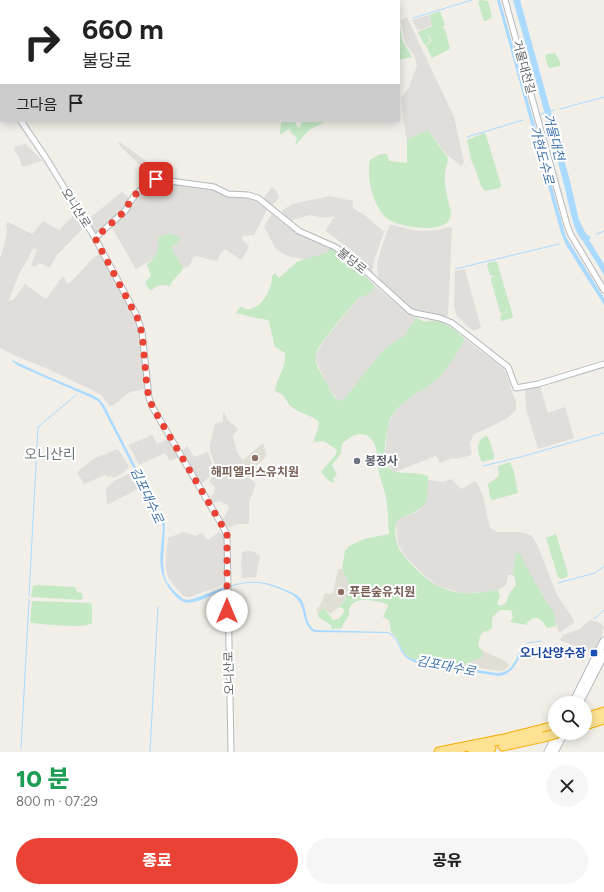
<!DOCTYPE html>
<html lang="ko">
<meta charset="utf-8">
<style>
body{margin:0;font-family:Figtree,"Noto Sans KR",sans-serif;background:#f6f6f6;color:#222;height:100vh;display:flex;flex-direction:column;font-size:15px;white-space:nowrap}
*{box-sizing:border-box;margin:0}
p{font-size:13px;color:#767676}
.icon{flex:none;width:22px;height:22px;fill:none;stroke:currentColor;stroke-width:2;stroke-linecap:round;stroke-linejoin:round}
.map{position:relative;height:752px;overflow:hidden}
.drawer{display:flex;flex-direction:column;background:#fff;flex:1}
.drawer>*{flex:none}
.banner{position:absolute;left:0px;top:0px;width:400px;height:122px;box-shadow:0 2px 10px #0003;background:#fff;color:#222;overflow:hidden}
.tools{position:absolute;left:548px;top:696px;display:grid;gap:8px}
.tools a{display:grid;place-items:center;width:44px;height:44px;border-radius:50%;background:#fff;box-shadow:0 2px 10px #0003;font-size:20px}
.pin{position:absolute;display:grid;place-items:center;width:34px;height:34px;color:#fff;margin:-17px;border-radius:8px;box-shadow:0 2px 6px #0006}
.me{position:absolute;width:44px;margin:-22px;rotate:0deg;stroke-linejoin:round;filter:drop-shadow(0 0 3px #0008)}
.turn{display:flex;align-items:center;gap:14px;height:84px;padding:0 16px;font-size:18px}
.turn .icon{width:52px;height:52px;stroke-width:2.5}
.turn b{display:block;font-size:28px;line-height:34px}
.then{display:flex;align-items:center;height:38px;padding:0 16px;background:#0003;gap:8px;font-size:15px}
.round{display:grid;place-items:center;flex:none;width:42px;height:42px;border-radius:21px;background:#f6f6f6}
.overview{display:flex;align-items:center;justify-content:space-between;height:68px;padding:0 16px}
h1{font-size:24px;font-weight:800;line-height:30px;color:#1e9e55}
.button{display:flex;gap:8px;margin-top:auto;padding:8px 16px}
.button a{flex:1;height:46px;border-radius:24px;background:#ea4335;color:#fff;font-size:16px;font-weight:800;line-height:46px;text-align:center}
.button a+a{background:#f6f6f6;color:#222}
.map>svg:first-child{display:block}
.industrial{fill:#e0deda}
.education{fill:#e1ded6}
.green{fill:#c5e8c5}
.water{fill:#aadaff}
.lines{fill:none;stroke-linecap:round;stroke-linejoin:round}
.stream{stroke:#aadaff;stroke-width:1}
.street-casing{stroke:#b5b8bc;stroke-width:7}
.secondary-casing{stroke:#b6babf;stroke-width:9}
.highway-casing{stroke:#f9ab00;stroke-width:11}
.street{stroke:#fff;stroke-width:5}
.secondary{stroke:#fff;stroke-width:7}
.highway{stroke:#fde293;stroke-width:9}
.highway-bridge-casing{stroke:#f9ab00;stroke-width:11;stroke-linecap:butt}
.highway-bridge{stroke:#fde293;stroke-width:9}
.route{stroke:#ea4335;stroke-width:7;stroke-dasharray:0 12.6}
.education-dot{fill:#8d6e63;stroke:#fff;stroke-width:1.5}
.worship-dot{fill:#6b7280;stroke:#fff;stroke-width:1.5}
.transit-dot{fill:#1a4fb4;stroke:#fff;stroke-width:1.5}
.labels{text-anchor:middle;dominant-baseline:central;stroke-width:4;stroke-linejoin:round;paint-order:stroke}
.street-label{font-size:12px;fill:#5f6368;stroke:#fff}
.worship-label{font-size:12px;font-weight:bold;fill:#5b616d;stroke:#fff;text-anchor:start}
.education-label{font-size:12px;font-weight:bold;fill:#785e54;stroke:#fff}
.transit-label{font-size:12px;font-weight:bold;fill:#164399;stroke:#fff;text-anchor:end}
.water-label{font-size:13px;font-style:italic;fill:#4174aa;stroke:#fff}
.quarter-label{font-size:14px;fill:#70757a;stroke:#fff}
</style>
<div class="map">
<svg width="604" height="752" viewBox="0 0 604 752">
<rect width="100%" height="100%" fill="#f1efe8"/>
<path class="industrial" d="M 428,15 L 432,25 L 418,31 L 412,20 Z
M 407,17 L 454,117 L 464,162 L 462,166 L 447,155 L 428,130 L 407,140 L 406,137 L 401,98 L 409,87 L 417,65 L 415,57 L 406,45 L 404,37 L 401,20 Z
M 120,142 L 142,158 L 159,172 L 156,177 L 153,178 L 121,147 L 118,143 Z
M 25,144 L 34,152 L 42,161 L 22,167 L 19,157 L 14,150 L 15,147 Z
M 157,181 L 203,186 L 256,199 L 266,209 L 266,212 L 254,235 L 243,236 L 242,239 L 249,246 L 242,260 L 225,249 L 221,253 L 217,261 L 196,256 L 193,258 L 189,266 L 183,268 L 171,247 L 178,243 L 159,243 L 158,252 L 155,258 L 136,269 L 111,226 L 143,189 Z
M 272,187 L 276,190 L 279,198 L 270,207 L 265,202 L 264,197 Z
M 122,192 L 130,199 L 125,209 L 97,234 L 95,234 L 86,221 Z
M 330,196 L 353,201 L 353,208 L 366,216 L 384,232 L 373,264 L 373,275 L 352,257 L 355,253 L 326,231 L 326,230 L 334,217 L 334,216 L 325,218 L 310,215 L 289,221 L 281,215 L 283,210 L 292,204 Z
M 76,213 L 85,226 L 56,256 L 50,268 L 40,263 L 34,267 L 31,265 L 37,250 L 34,248 L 19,274 L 9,300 L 10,301 L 14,299 L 25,284 L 46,299 L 62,277 L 64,277 L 67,283 L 70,283 L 93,258 L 100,253 L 134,315 L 140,331 L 145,388 L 141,390 L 130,392 L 112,406 L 110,406 L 101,395 L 92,390 L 50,370 L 16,356 L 0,348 L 0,258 L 5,243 L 7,230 L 6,224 L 8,222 L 32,234 L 43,221 L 59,230 Z
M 272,214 L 301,235 L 330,248 L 329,251 L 323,255 L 305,259 L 292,257 L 283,254 L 275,248 L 264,226 Z
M 390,225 L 392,225 L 412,230 L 423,231 L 438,230 L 449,227 L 452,228 L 448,316 L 441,316 L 414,310 L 381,283 L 378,275 L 377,264 L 382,246 Z
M 465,269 L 481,328 L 473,331 L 457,316 L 454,308 L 455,271 Z
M 375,286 L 405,311 L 416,317 L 404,336 L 395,343 L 344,399 L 342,401 L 339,400 L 332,393 L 322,374 L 317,362 L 316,354 L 325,339 L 359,298 L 367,295 Z
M 465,339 L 503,368 L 507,375 L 512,392 L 516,401 L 516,410 L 506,419 L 473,435 L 470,444 L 472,455 L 455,459 L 453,458 L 440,463 L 436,456 L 395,472 L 391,470 L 386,462 L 385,453 L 388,426 L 393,414 L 403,403 L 441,375 Z
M 540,386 L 548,413 L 565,407 L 574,438 L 538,449 L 526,409 L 525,392 L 526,390 Z
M 224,412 L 228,420 L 238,429 L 233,436 L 237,452 L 244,462 L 238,468 L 256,484 L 249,502 L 249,524 L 238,524 L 228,528 L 222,520 L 229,508 L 228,505 L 219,501 L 212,503 L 209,499 L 214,493 L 215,487 L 209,482 L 214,473 L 215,465 L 210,450 L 210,445 L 215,423 L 223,422 L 223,413 Z
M 152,435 L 157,444 L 169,438 L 179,457 L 170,461 L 165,453 L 139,465 L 129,445 Z
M 187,446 L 194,457 L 208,452 L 212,464 L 212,469 L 209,477 L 201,485 L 181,452 Z
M 118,449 L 129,467 L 123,473 L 114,478 L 112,476 L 108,477 L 105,475 L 84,484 L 83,483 L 77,472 L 95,458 Z
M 132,472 L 140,488 L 107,505 L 106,491 L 107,488 L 114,481 Z
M 451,479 L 455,482 L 458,487 L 462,489 L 473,482 L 476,482 L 478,484 L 483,496 L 490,528 L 498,532 L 520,532 L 531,535 L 537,544 L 557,595 L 575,622 L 559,633 L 552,610 L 516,553 L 513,575 L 508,575 L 506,585 L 498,590 L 487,592 L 462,593 L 438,586 L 425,576 L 407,558 L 398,544 L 396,523 L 398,519 L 417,512 L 423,506 L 427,492 L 428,480 L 443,482 Z
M 184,532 L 196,536 L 201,533 L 203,534 L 208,540 L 219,532 L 224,535 L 226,576 L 224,584 L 190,597 L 183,596 L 176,588 L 168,577 L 166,569 L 166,558 L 168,538 Z
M 249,551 L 252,551 L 260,555 L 256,577 L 242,578 L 241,567 L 242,552 Z
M 590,620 L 601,623 L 604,627 L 601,638 L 592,654 L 560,640 L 563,635 L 580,629 Z"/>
<path class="education" d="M 263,443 L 267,456 L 246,476 L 238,468 L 244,462 L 243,460 Z
M 338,569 L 342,569 L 344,573 L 348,582 L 350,586 L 348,595 L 339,607 L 330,614 L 324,608 L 318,613 L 316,611 L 322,601 L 325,593 L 330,594 L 333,593 Z
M 483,651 L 503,660 L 509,665 L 505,670 L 501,671 L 463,666 L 462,665 L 481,657 Z"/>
<path class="green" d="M 480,0 L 488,1 L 492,17 L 486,21 L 484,21 L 483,18 L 478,2 Z
M 440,11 L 445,25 L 442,28 L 445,29 L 450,49 L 432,58 L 426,46 L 431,41 L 429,34 L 439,29 L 428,35 L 430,41 L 426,45 L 424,44 L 418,32 L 432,26 L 429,15 Z
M 399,21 L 402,40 L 412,57 L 401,59 L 399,62 Z
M 555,53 L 560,62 L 560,66 L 550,68 L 548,66 L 545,56 L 547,54 Z
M 281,121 L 295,121 L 296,123 L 295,124 L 299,128 L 303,121 L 327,121 L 309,130 L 295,146 L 297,138 L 291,133 L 290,129 L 289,129 L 280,135 Z
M 428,130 L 448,158 C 448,163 445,168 445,173 C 444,181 446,192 448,200 C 449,206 452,212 450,218 C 444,235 399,227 388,219 C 373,208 366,177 370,160 L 380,154 L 387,154 L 389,161 L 407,163 L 407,140 Z
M 484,133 L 486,135 L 501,185 L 500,188 L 485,191 L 481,186 L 475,168 L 471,160 L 467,140 Z
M 170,233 L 179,237 L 180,239 L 178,243 L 171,247 L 183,268 C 180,276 172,278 170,286 C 162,285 158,284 152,290 C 148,289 147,286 145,282 L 151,276 L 147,264 C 158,257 159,249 158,237 Z
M 330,248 L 349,260 L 375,286 L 367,295 L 359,298 C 351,307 317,345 316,354 C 314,364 322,375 327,383 C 330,390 334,400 342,401 L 344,399 L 381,353 L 387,347 L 404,336 L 416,317 L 424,322 C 441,317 453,329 465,339 C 458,351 451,364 441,375 C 426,391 401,398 390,419 C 387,432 377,469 396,472 C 407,474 418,472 428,476 C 428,484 429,498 423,506 C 418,513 397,517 396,523 C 394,530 396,544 400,550 C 407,561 426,580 438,586 C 444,589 454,592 461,593 C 473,594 486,592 498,590 L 500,596 L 497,604 L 500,606 L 506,603 L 509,594 L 516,585 L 515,578 L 513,575 L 516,553 L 520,554 L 538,588 L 554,613 L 556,626 L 547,628 C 541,619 536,613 527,623 L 527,625 L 510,622 L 513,617 L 511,610 L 499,610 L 492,618 L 492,628 L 488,631 L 483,632 L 480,636 L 478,646 L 483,651 L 482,657 L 457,667 L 411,659 L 404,653 L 396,637 L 391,632 L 389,620 L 383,617 L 388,606 L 387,604 C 372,600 347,594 349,616 L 343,624 L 342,628 L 332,629 L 331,625 L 318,617 L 318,613 L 324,608 L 333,620 L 339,619 L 344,612 L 344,609 L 339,607 L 345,600 L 349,591 L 348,582 L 342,569 L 345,551 L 349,546 L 364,539 L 389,534 C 388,522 388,509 386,497 C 384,489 381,481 379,473 C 378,465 378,456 376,448 C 369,428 354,432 342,444 L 341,453 L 332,465 L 337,475 L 333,478 L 334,482 L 333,483 L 328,480 L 321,472 L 336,454 L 337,450 L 324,441 L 314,442 C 314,433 320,432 318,421 L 314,418 L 298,411 L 290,406 L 283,395 L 275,391 C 277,375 286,371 285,353 L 275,347 L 269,321 C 264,318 261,320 256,318 C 249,317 243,314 236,313 L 240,307 C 242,307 243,308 246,309 C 261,311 273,288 272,276 L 275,273 L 278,277 L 280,277 L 297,262 L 305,259 L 327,253 Z
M 495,261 L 497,262 L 513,316 L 512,318 L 501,321 L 500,318 C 501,313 507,314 507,309 L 505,312 L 502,314 L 500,312 L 491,280 L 491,278 L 495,276 L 490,275 L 487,265 L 488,263 Z
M 486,436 L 488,437 L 495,457 L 493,459 L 482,462 C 477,453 475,441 486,436 Z
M 510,462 L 514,472 L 518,493 L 492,500 L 490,497 L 488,484 L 499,476 L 498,466 Z
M 556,534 L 568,574 L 567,577 L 561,579 L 558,577 L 546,538 Z
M 39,585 L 75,587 L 77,592 L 82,593 L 83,598 L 81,600 L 31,597 L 33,586 Z
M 32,601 L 91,603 L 92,606 L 92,623 C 86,629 42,624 32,623 L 30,621 Z"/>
<path class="water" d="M 497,0 L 500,0 L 566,237 L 604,298 L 604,305 L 566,245 L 561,233 Z
M 513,0 L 520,0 L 570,181 L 579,220 L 586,234 L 591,237 L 589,240 L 604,264 L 604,275 L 583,241 C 572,232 567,192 562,177 C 546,118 530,59 513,0 Z
M 12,360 L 42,374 L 92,395 L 99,399 L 104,405 L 165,524 L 163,562 L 164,574 L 166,581 L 174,591 L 183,599 L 187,600 L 193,599 C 225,588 247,573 281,588 C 287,590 295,593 300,598 C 308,607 304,624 315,630 L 388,632 C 400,637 400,653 411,659 L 496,673 C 513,674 516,658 523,645 L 525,647 C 518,659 514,675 498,676 L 417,663 C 396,657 403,641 388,633 L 314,632 C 302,625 306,610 298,600 C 293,593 280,589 272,586 C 258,581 243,582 230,587 C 218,591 195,606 184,602 C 179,600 175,596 172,592 C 155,572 161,552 163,528 L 162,523 L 101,405 L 98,401 L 90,397 L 19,366 L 12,361 Z"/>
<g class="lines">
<path class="stream" d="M 413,18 L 472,0
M 560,109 L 604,97
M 549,112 L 554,110
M 540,115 L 544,113
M 467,137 L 523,120
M 597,234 L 604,231
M 455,269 L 559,244
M 483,466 L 524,456 L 604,433
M 558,583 L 595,573 L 604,566
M 29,596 L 38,427 L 76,395
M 594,619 L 604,610
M 527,643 L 541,641
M 21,748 L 29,600
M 150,752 L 158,607"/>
<defs>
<path id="street" d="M 505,0 L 567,225 L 571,235 L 604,290
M 0,81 L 1,85
M 21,121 L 46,158 L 95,238 L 137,316 L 142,332 L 149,398 L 153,408 L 223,527 L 227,535 L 231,752
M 95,238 L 126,210 L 129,203 L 136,194 L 144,187 L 156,179 L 214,187 L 228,194 L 248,195 L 258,198 L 299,231 L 335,247 L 349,256 L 410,311 L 415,313 L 440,318 L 452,323 L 508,367 L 516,388 L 538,384 L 604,364"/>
<path id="secondary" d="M 573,703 L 604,641
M 579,703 L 604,654
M 548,752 L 558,733
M 554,752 L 564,733"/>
<path id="highway" d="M 585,718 L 604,712
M 585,725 L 604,719
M 503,746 L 544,737
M 439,752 L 504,739 L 555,726
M 473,752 L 491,748"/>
</defs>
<use href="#street" class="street-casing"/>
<use href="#secondary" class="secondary-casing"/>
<use href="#highway" class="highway-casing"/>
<use href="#street" class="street"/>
<use href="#secondary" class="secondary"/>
<use href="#highway" class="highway"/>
<defs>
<path id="highway-bridge" d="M 544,737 L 558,733"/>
</defs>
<use href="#highway-bridge" class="highway-bridge-casing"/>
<use href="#highway-bridge" class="highway-bridge"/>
</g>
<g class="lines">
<path class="route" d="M 156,179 L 144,187 L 136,194 L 129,203 L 126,210 L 95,238 L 140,323 L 143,343 L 147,388 L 149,398 L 153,408 L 223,527 L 227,534 L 227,611"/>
</g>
<g class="education-dot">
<circle cx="255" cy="458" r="4"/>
<circle cx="341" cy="592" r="4"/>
</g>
<circle class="worship-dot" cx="357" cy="461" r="4"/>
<rect class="transit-dot" x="590" y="649" width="8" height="8" rx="2"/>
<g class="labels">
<g class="street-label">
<text transform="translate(524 67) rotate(75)">거물대천길</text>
<text transform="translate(76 208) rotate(58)">오니산로</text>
<text transform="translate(352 261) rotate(39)">불당로</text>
<text transform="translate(229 673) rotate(-91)">오니산로</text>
</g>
<g class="worship-label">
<text x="365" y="461">봉정사</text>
</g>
<g class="education-label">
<text x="255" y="472">해피엘리스유치원</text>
<text x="349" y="592" text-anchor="start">푸른숲유치원</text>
</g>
<g class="transit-label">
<text x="586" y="653">오니산양수장</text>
</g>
<g class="water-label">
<text transform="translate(554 137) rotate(75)">거물대천</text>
<text transform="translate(542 155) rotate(75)">가현도수로</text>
<text transform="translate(147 495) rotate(65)">김포대수로</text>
<text transform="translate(446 666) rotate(11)">김포대수로</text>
</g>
<g class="quarter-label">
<text x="50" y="454">오니산리</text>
</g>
</g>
</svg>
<div class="tools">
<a><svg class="icon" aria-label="search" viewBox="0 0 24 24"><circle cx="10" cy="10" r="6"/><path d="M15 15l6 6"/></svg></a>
</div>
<div class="pin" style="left:156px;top:179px;background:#d93025"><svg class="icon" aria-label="arrive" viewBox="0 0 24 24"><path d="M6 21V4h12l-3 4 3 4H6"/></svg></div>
<svg class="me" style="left:227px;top:611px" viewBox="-20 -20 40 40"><circle r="19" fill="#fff"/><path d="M0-13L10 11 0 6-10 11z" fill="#ea4335"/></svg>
<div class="banner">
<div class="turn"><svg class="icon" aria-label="right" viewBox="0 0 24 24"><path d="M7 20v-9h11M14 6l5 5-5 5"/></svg><div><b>660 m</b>불당로</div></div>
<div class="then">그다음<svg class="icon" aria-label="arrive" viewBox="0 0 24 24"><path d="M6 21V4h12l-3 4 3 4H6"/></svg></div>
</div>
</div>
<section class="drawer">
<div class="overview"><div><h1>10 분</h1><p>800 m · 07:29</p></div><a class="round"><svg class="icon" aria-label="close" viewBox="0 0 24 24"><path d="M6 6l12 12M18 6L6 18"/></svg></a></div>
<div class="button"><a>종료</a><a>공유</a></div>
</section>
